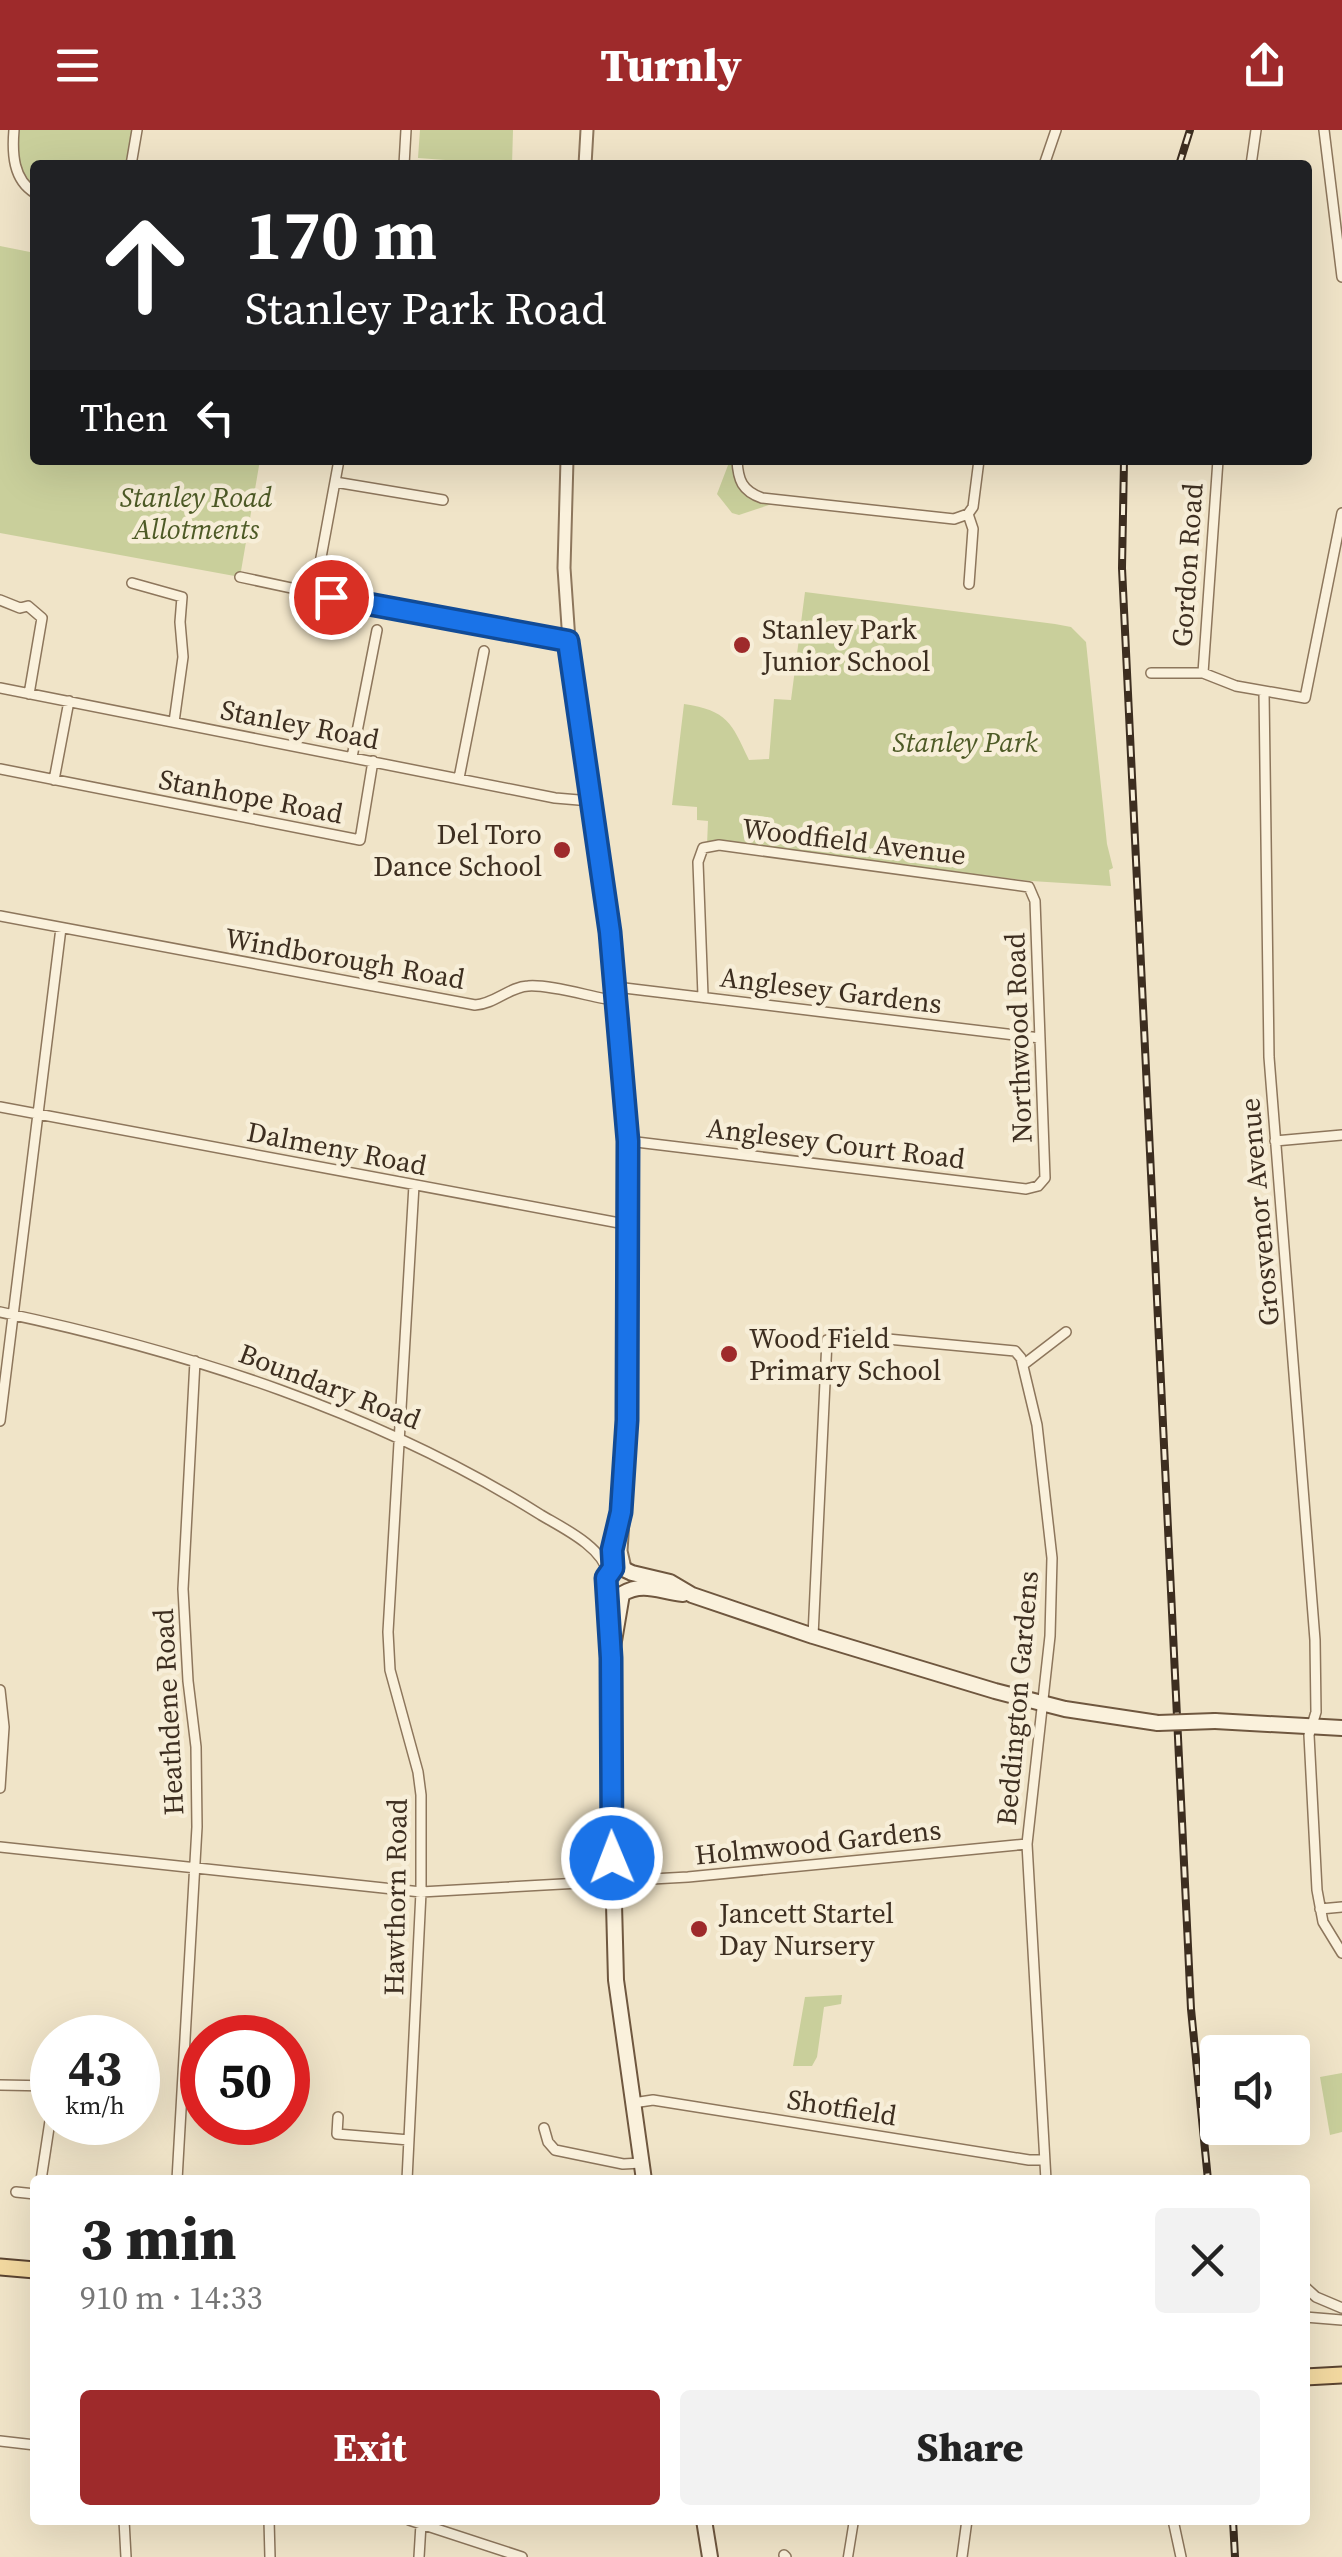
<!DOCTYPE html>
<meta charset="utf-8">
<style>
body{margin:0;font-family:"Source Serif 4",serif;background:#f2f2f2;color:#222;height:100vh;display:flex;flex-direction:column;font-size:38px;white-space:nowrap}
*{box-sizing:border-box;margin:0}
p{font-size:32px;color:#767676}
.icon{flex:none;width:55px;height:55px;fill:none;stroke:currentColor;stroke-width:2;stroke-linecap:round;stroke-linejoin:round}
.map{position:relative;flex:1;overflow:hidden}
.drawer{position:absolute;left:30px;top:2045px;width:1280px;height:350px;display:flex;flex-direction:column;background:#fff;border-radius:10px;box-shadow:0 10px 40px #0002}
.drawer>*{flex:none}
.hud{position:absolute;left:30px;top:30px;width:1282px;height:305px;border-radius:10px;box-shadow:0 10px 40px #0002;background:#202124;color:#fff;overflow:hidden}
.buttons{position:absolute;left:1200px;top:1905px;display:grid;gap:20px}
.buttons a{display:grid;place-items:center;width:110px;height:110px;border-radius:10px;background:#fff;box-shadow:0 10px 40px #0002;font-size:50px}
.speed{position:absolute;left:30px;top:1885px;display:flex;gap:20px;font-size:50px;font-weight:700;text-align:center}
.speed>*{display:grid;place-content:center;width:130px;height:130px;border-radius:50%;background:#fff;box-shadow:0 10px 40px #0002;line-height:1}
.speed small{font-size:25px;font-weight:400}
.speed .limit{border:15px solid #d22;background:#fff;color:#111}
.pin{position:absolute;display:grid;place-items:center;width:85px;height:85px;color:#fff;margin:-42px;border:5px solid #fff;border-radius:50%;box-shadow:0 2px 10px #0007}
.me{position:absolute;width:110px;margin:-55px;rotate:359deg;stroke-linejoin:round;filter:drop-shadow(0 0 8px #0008)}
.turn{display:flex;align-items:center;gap:35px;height:210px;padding:0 50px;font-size:45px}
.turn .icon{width:130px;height:130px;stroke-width:2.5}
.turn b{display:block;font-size:70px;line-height:85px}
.then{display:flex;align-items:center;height:95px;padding:0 50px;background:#0003;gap:20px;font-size:38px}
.round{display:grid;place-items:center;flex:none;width:105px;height:105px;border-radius:10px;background:#f2f2f2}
.overview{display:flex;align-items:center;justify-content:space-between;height:170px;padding:0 50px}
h1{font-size:60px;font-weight:800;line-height:75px}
.action{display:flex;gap:20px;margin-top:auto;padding:20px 50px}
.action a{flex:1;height:115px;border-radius:10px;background:#9e2a2b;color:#fff;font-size:40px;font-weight:800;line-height:115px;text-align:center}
.action a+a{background:#f2f2f2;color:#222}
header{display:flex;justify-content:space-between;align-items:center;height:130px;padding:0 50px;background:#9e2a2b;color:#fff;font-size:45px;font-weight:800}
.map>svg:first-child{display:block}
.green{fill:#c9cf9b}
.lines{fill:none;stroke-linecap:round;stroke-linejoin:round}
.pedestrian-casing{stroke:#8d765c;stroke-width:11}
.minor-casing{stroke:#8d765c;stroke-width:12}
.tertiary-casing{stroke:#8d765c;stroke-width:15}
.secondary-casing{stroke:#6f573f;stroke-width:18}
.primary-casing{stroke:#5b4430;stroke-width:19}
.pedestrian{stroke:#faf1dc;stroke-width:8}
.minor{stroke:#faf1dc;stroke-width:9}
.tertiary{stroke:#faf1dc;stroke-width:11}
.secondary{stroke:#faf1dc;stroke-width:14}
.primary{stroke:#f3d9a0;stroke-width:15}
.rail-casing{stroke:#3d2e20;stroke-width:8}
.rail{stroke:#f7eed8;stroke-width:4;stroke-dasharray:11;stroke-linecap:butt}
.secondary-bridge-casing{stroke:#6f573f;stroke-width:18;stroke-linecap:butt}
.secondary-bridge{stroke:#faf1dc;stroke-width:14}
.route-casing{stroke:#114b97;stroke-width:25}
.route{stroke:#1a73e8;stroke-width:18}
.poi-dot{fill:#9e2a2b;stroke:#f7eed8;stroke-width:4}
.labels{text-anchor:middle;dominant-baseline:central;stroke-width:9;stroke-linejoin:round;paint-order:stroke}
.park-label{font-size:28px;font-style:italic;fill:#4d5a26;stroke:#f7eed8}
.street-label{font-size:28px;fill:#3d2e20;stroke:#f7eed8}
.poi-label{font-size:28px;fill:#3d2e20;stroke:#f7eed8;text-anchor:start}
</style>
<header><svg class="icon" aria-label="menu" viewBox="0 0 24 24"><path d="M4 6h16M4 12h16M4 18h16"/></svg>Turnly<svg class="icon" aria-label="share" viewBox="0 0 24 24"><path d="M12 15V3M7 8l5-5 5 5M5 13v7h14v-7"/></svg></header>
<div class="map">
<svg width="1342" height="2427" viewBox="0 0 1342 2427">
<rect width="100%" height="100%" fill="#f0e4c8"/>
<path class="green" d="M 20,0 L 132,0 L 126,35 L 35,35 L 35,58 C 19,44 16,20 20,0 Z
M 420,0 L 513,0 L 512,35 L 418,28 Z
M 0,116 L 35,123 L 35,330 L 260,330 L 240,447 L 0,403 Z
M 730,330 L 735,330 L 739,355 L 778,372 L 739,385 L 732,383 L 717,364 Z
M 805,462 L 1055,494 L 1071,497 L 1086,512 L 1107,714 L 1113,738 L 1109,740 L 1111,756 L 1031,751 L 844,728 L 707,715 L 708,691 L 697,690 L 697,677 L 672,675 L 684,574 C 728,581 731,592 749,630 L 769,629 L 774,569 L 791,570 Z
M 842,1865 L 841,1874 L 824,1877 L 817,1927 L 812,1936 L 793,1936 L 805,1867 Z
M 1342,1943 L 1342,2002 L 1330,2005 L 1320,1947 Z"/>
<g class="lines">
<defs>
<path id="pedestrian" d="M 848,2427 L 854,2390"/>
<path id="minor" d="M 14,0 C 12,23 13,50 35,63
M 1324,0 L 1342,147
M 131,35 L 137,0
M 404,35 L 406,0
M 1044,35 L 1056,0
M 1251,35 L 1256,0
M 737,330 C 738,350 742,361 762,368 L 954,389 L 968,384
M 335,352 L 443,370
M 240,447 L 380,477 L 569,511
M 132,453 L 182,467 L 180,492 L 183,527 L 174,592
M 969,454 L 973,399 L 968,384 L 973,377 L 979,330
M 297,459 L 320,439
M 331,467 L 320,433 L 339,330
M 0,470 L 20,478 L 28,476 L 42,488 L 29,564
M 1151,543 L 1203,543 L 1236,556 L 1305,568 L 1342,383
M 1203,543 L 1218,330
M 0,558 L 555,668 L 591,671
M 1264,562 L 1269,927 L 1315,1510 L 1316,1582 L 1309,1605 L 1317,1760 L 1323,1792 L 1342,1823
M 352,627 L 377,500
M 0,639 L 360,710 L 373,631
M 459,648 L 484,521
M 54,650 L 69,571
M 0,786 L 475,875 C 495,874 509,857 528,856 C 550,854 594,868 618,871
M 616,857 L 1040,908
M 0,977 L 630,1095
M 628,1011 L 1026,1059 L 1038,1056 L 1045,1048 L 1035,771 L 1029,757 L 719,715 L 703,718 L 698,732 L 703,866
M 1275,1011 L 1342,1005
M 0,1182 C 189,1222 377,1282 541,1385 C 563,1398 603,1417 608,1444
M 1023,1235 L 1066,1202
M 0,1291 L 61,798
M 813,1506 L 827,1210 L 845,1205 L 1015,1221 L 1021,1228 L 1037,1295 L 1052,1428 L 1050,1506 L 1027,1714 L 1046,2050
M 0,1560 L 4,1597 L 0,1658
M 0,1717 L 421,1762 L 688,1747 L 1027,1714
M 1320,1779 L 1342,1777
M 0,1955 L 52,1956
M 633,1973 L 653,1970 L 1029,2030 L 1045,2030
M 338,1987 L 337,2004 L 409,2010
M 544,1998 L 548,2012 L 555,2020 L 623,2034 L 641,2033
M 41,2050 L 52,1978
M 177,2050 L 197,1697 L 196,1617 L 188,1551 L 183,1459 L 195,1231
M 407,2050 L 421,1762 L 421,1665 L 418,1642 L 390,1540 L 388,1502 L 414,1055
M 16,2062 L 35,2064
M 1305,2157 L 1316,2167 L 1342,2178
M 1305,2187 L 1342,2190
M 0,2311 L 35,2315
M 124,2390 L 126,2427
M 269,2390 L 270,2427
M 409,2390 L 522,2427
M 1173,2390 L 1181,2427
M 784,2425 L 786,2427
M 419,2427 L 421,2394
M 962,2427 L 967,2390"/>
<path id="tertiary" d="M 585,35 L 587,0
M 567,330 L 564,438 L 569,511 L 616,857 L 628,1011 L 629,1243 L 621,1382 L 612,1420 L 613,1438
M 623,1391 L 621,1421 L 625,1438"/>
<path id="secondary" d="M 632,1443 L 619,1437 L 610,1441 L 606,1448 L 611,1528 L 610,1622 L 616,1850 L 644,2050
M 632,1443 L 670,1452 L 692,1465 L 813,1506 L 995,1561 L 1065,1579 L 1158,1593
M 622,1464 C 644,1451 660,1462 683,1464
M 613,1517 L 622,1464
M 1215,1591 L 1342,1598
M 704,2390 L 710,2427"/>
<path id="primary" d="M 0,2137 L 35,2140
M 1305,2247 L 1342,2245"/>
</defs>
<use href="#pedestrian" class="pedestrian-casing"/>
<use href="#minor" class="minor-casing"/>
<use href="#tertiary" class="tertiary-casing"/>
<use href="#secondary" class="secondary-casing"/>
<use href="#primary" class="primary-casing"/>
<use href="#pedestrian" class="pedestrian"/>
<use href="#minor" class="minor"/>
<use href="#tertiary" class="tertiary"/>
<use href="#secondary" class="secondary"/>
<use href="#primary" class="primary"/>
<defs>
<path id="rail" d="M 1179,35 L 1190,0
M 1124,330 L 1122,438 L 1191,1879 L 1208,2050
M 1233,2390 L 1235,2427"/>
</defs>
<use href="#rail" class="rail-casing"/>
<use href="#rail" class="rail"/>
<defs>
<path id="secondary-bridge" d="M 1158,1593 L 1215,1591"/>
</defs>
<use href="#secondary-bridge" class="secondary-bridge-casing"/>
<use href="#secondary-bridge" class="secondary-bridge"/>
</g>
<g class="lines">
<defs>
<path id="route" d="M 331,467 L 568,511 L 610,802 L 628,1011 L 627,1290 L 621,1382 L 612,1420 L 613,1438 L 606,1448 L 611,1528 L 612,1728"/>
</defs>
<use href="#route" class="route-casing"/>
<use href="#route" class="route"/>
</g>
<g class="poi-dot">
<circle cx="742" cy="515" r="10"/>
<circle cx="562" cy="720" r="10"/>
<circle cx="729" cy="1224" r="10"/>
<circle cx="699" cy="1799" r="10"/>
</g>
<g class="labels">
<g class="park-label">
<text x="196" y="367">Stanley Road<tspan x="196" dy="32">Allotments</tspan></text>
<text x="965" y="612">Stanley Park</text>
</g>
<g class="street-label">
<text transform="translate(1187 435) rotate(-86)">Gordon Road</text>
<text transform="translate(300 594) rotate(11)">Stanley Road</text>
<text transform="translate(251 666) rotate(11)">Stanhope Road</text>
<text transform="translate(854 711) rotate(7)">Woodfield Avenue</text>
<text transform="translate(345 828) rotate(10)">Windborough Road</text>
<text transform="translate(831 860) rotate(7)">Anglesey Gardens</text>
<text transform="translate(1018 908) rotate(-92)">Northwood Road</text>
<text transform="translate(836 1013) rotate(7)">Anglesey Court Road</text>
<text transform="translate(337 1018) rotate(11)">Dalmeny Road</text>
<text transform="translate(1259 1082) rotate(-95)">Grosvenor Avenue</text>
<text transform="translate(330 1256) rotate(21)">Boundary Road</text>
<text transform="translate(1017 1568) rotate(-85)">Beddington Gardens</text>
<text transform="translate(168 1582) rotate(-93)">Heathdene Road</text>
<text transform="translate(818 1712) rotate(-6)">Holmwood Gardens</text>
<text transform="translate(395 1767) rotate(-89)">Hawthorn Road</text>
<text transform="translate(842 1977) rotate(9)">Shotfield</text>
</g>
<g class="poi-label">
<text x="762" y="499">Stanley Park<tspan x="762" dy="32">Junior School</tspan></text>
<text x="542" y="704" text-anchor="end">Del Toro<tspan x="542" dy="32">Dance School</tspan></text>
<text x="749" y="1208">Wood Field<tspan x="749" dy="32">Primary School</tspan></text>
<text x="719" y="1783">Jancett Startel<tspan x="719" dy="32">Day Nursery</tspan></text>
</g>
</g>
</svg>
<div class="buttons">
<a><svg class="icon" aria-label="sound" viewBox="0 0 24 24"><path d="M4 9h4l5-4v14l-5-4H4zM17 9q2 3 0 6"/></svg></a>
</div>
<div class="speed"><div>43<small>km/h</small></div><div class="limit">50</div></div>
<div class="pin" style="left:331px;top:467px;background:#d93025"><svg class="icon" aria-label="arrive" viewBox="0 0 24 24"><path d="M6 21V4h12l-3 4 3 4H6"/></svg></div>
<svg class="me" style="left:612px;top:1728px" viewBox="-20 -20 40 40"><circle r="17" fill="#1a73e8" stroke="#fff" stroke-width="3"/><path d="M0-11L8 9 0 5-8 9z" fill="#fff"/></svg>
<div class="hud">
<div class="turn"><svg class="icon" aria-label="ahead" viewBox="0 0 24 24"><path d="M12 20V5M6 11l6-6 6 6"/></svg><div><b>170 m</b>Stanley Park Road</div></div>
<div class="then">Then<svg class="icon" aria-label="left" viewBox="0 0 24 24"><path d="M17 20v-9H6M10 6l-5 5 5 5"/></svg></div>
</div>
<section class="drawer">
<div class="overview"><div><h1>3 min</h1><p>910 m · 14:33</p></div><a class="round"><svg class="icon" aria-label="close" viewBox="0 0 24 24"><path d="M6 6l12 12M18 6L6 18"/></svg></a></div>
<div class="action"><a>Exit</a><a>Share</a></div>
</section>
</div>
